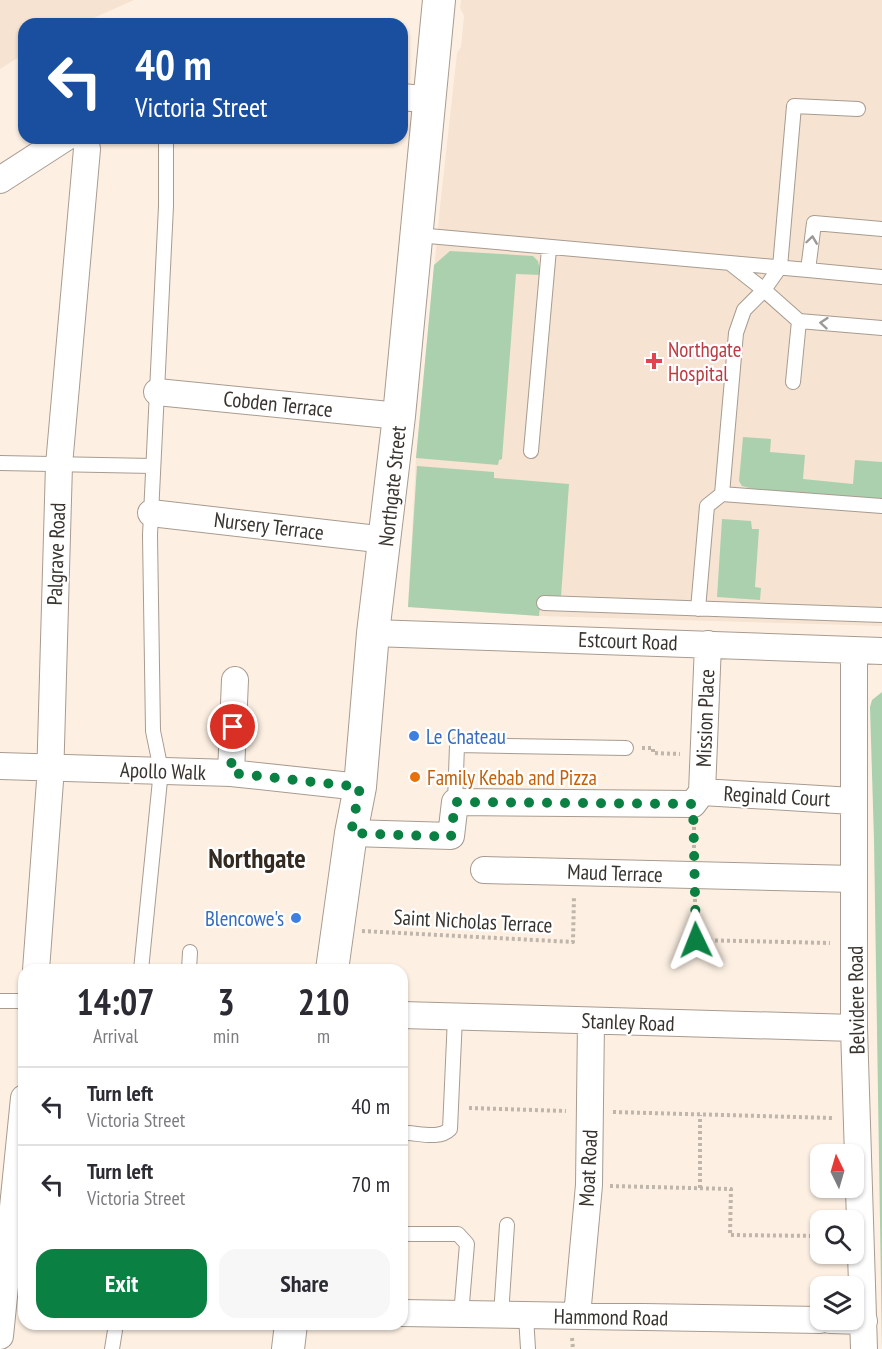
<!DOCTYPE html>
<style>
body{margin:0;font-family:"PT Sans Narrow",sans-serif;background:#f7f7f7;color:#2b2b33;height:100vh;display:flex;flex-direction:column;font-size:22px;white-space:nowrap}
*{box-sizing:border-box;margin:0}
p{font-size:20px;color:#7c7c81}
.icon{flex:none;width:33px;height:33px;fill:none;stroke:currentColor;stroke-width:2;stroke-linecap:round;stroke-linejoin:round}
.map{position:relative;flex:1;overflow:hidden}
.drawer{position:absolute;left:18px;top:964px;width:390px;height:366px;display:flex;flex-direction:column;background:#fff;border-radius:18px;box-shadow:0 2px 4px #0004}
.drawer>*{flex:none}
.banner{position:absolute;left:18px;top:18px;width:390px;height:126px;border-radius:18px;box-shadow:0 2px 4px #0004;background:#1a4fa0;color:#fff;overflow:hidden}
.needle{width:39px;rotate:355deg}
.controls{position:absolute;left:810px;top:1144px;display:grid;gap:12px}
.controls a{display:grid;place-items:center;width:54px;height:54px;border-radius:12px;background:#fff;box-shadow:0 2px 4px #0004;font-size:30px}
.pin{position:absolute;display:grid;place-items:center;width:51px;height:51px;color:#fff;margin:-26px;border:3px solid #fff;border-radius:50%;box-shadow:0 2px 6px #0007}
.me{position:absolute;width:66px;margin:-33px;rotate:358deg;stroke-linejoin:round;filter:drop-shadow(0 0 4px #0008)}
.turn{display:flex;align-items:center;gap:21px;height:126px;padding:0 18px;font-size:27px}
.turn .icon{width:78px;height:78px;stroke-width:2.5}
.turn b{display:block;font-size:42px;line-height:51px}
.eta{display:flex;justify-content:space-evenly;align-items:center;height:102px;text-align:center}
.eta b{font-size:36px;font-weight:600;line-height:42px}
.action{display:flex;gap:12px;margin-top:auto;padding:12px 18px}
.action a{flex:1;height:69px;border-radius:18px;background:#0b8043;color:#fff;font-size:24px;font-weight:600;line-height:69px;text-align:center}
.action a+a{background:#f7f7f7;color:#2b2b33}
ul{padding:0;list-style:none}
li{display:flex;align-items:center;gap:18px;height:78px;padding:0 18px;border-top:2px solid #e1e1e2}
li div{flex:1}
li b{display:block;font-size:22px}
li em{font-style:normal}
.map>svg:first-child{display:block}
.built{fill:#f6e3d1}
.green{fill:#abd0ad}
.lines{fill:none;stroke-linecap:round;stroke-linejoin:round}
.service-casing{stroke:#a89b90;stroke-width:16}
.minor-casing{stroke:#a89b90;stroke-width:28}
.tertiary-casing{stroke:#a89b90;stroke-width:34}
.path{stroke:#bfb5aa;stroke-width:4;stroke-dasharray:3 3;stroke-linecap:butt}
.service{stroke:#fff;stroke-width:14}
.minor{stroke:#fff;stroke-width:26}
.tertiary{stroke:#fff;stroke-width:32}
.oneway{stroke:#9c9996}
.route{stroke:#0b8043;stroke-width:10;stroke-dasharray:0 18}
.health-dot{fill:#e0444e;stroke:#fff;stroke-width:2}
.shop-dot{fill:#3f7fe0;stroke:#fff;stroke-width:2}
.food-dot{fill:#e8710a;stroke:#fff;stroke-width:2}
.labels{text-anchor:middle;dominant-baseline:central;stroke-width:4.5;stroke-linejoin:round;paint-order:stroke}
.health-label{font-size:21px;fill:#be3a42;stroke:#fff;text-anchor:start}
.street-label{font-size:21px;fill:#38332e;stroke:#fff}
.shop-label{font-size:21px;fill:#366cbe;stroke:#fff;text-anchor:start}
.food-label{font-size:21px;fill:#c56008;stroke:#fff;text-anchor:start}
.district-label{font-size:27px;font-weight:bold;fill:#342a20;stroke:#fff}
</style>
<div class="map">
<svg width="882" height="1349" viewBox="0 0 882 1349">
<rect width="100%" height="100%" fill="#fdf0e3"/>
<path class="built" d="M 0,0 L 134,0 L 80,24 L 24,24 L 24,54 L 0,69 Z
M 461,0 L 882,0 L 882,626 L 539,616 L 408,607 L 416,458 L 440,207 L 457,53 L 461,47 L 464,16 L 460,8 Z"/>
<path class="green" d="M 450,251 L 533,256 L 538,261 L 541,275 L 516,274 L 502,459 L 499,460 L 498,465 L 416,458 L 434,265 Z
M 743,437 L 771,439 L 770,452 L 805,455 L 803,479 L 853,484 L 855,460 L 882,462 L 882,499 L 753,489 L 742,486 L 739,481 Z
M 417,466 L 494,472 L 494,478 L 569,484 L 561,597 L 541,596 L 539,616 L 408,607 Z
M 722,519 L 751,521 L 752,529 L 759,529 L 755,587 L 761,588 L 760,600 L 717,597 Z
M 882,692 L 882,1349 L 874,840 L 870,707 L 872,700 Z"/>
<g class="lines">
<defs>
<path id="service" d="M 858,109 L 794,106 L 780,267 L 764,290 L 799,321 L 882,328
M 417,235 L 808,270 L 814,223 L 882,229
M 808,270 L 882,277
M 793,382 L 799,321
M 531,451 L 549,249
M 0,463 L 152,466
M 722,494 L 882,506
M 544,603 L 882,615
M 698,609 L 707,506 L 722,494 L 736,333 L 744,310 L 764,290 L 731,264
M 455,802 L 457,745 L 626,748
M 141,970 L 161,770 L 153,731 L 150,535 L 166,206 L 166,138
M 189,970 L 190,952
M 0,1001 L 24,1001
M 408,1133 C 422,1134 440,1139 450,1129 L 455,1017
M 409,1234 L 458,1234 L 467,1244 L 461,1315
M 501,1315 L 507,1225
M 526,1316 L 528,1349
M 112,1349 L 116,1324"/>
<path id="minor" d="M 402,97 L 432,100
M 0,180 L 65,138
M 157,392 L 399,416
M 151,513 L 386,540
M 373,633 L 882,651
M 854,650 L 854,1028 L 864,1349
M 0,766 L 231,773 L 360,787
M 231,773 L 235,680
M 702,792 L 853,801
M 702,792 L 708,644
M 351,833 L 451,836 L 455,802 L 693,804 L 702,792
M 484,870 L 854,879
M 36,970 L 50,781 L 59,465 L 87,149 L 85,138
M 402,1015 L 854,1028
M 402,1313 L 820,1320
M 577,1316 L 589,1185 L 591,1021
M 830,1320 L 864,1321
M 0,1336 L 24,1098"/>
<path id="tertiary" d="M 332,970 L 351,833 L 360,787 L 373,633 L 399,416 L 439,0
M 288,1349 L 291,1324"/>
</defs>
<use href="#service" class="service-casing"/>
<use href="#minor" class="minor-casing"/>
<use href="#tertiary" class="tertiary-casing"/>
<path class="path" d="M 642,748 L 653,748 L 653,753 L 680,754
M 694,827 L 694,852
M 695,899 L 696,940 L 830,943
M 362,931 L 573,942 L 574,896
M 469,1108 L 566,1111
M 613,1112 L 833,1118
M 610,1186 L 731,1189 L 730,1235 L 820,1236
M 700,1188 L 700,1115
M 572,1338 L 573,1349"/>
<use href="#service" class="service"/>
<use href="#minor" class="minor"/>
<use href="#tertiary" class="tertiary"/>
</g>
<defs><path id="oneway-chevron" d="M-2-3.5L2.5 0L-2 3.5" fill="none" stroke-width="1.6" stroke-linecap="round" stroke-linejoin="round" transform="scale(1.5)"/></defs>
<g class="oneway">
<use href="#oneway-chevron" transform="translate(812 240) rotate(-82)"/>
<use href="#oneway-chevron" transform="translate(824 323) rotate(-175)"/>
</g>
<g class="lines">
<path class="route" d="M 233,727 L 231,773 L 360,787 L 351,833 L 451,837 L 455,802 L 693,804 L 696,940"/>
</g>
<path class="health-dot" d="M651 352h6v6h6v6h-6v6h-6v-6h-6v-6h6z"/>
<g class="shop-dot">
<circle cx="414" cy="736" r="6"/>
<circle cx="296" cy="918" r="6"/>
</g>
<circle class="food-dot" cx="415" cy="777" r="6"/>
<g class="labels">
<g class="health-label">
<text x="668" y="349">Northgate<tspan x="668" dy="24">Hospital</tspan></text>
</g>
<g class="street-label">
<text transform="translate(278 404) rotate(6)">Cobden Terrace</text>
<text transform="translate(392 486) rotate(-84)">Northgate Street</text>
<text transform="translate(269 526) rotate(7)">Nursery Terrace</text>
<text transform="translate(56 554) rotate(-88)">Palgrave Road</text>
<text transform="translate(628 641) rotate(2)">Estcourt Road</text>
<text transform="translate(705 718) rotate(-88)">Mission Place</text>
<text transform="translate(163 771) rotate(2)">Apollo Walk</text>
<text transform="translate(777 796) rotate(3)">Reginald Court</text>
<text transform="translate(615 873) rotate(2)">Maud Terrace</text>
<text transform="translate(473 921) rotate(3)">Saint Nicholas Terrace</text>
<text transform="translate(856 1000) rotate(-91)">Belvidere Road</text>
<text transform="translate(628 1022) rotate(2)">Stanley Road</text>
<text transform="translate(588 1168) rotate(-87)">Moat Road</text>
<text transform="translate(611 1317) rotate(1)">Hammond Road</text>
</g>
<g class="shop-label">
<text x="426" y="736">Le Chateau</text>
<text x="284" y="918" text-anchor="end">Blencowe's</text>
</g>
<g class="food-label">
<text x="427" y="777">Family Kebab and Pizza</text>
</g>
<g class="district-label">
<text x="257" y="858">Northgate</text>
</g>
</g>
</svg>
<div class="controls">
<a><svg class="needle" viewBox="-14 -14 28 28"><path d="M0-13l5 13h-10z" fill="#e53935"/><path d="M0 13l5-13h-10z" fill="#7c7c81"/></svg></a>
<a><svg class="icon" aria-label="search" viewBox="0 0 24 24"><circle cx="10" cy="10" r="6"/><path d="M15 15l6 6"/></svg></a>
<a><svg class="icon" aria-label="layers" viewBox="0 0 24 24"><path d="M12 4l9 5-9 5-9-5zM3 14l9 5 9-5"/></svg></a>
</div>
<div class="pin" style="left:233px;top:727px;background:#d93025"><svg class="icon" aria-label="arrive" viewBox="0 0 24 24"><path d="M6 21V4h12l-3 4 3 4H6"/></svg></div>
<svg class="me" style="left:696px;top:940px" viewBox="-20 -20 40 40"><path d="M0-17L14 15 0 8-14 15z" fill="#0b8043" stroke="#fff" stroke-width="4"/></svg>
<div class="banner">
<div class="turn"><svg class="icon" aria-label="left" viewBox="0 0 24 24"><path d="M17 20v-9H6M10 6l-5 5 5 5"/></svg><div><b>40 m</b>Victoria Street</div></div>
</div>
<section class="drawer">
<div class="eta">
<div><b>14:07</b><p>Arrival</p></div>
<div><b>3</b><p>min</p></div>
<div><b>210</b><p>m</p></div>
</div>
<ul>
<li><svg class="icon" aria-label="left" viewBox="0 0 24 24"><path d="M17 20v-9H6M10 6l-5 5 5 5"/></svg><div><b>Turn left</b><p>Victoria Street</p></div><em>40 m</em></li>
<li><svg class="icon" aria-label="left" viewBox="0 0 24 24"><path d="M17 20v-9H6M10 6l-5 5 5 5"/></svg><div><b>Turn left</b><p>Victoria Street</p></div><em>70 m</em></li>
</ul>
<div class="action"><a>Exit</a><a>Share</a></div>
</section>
</div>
